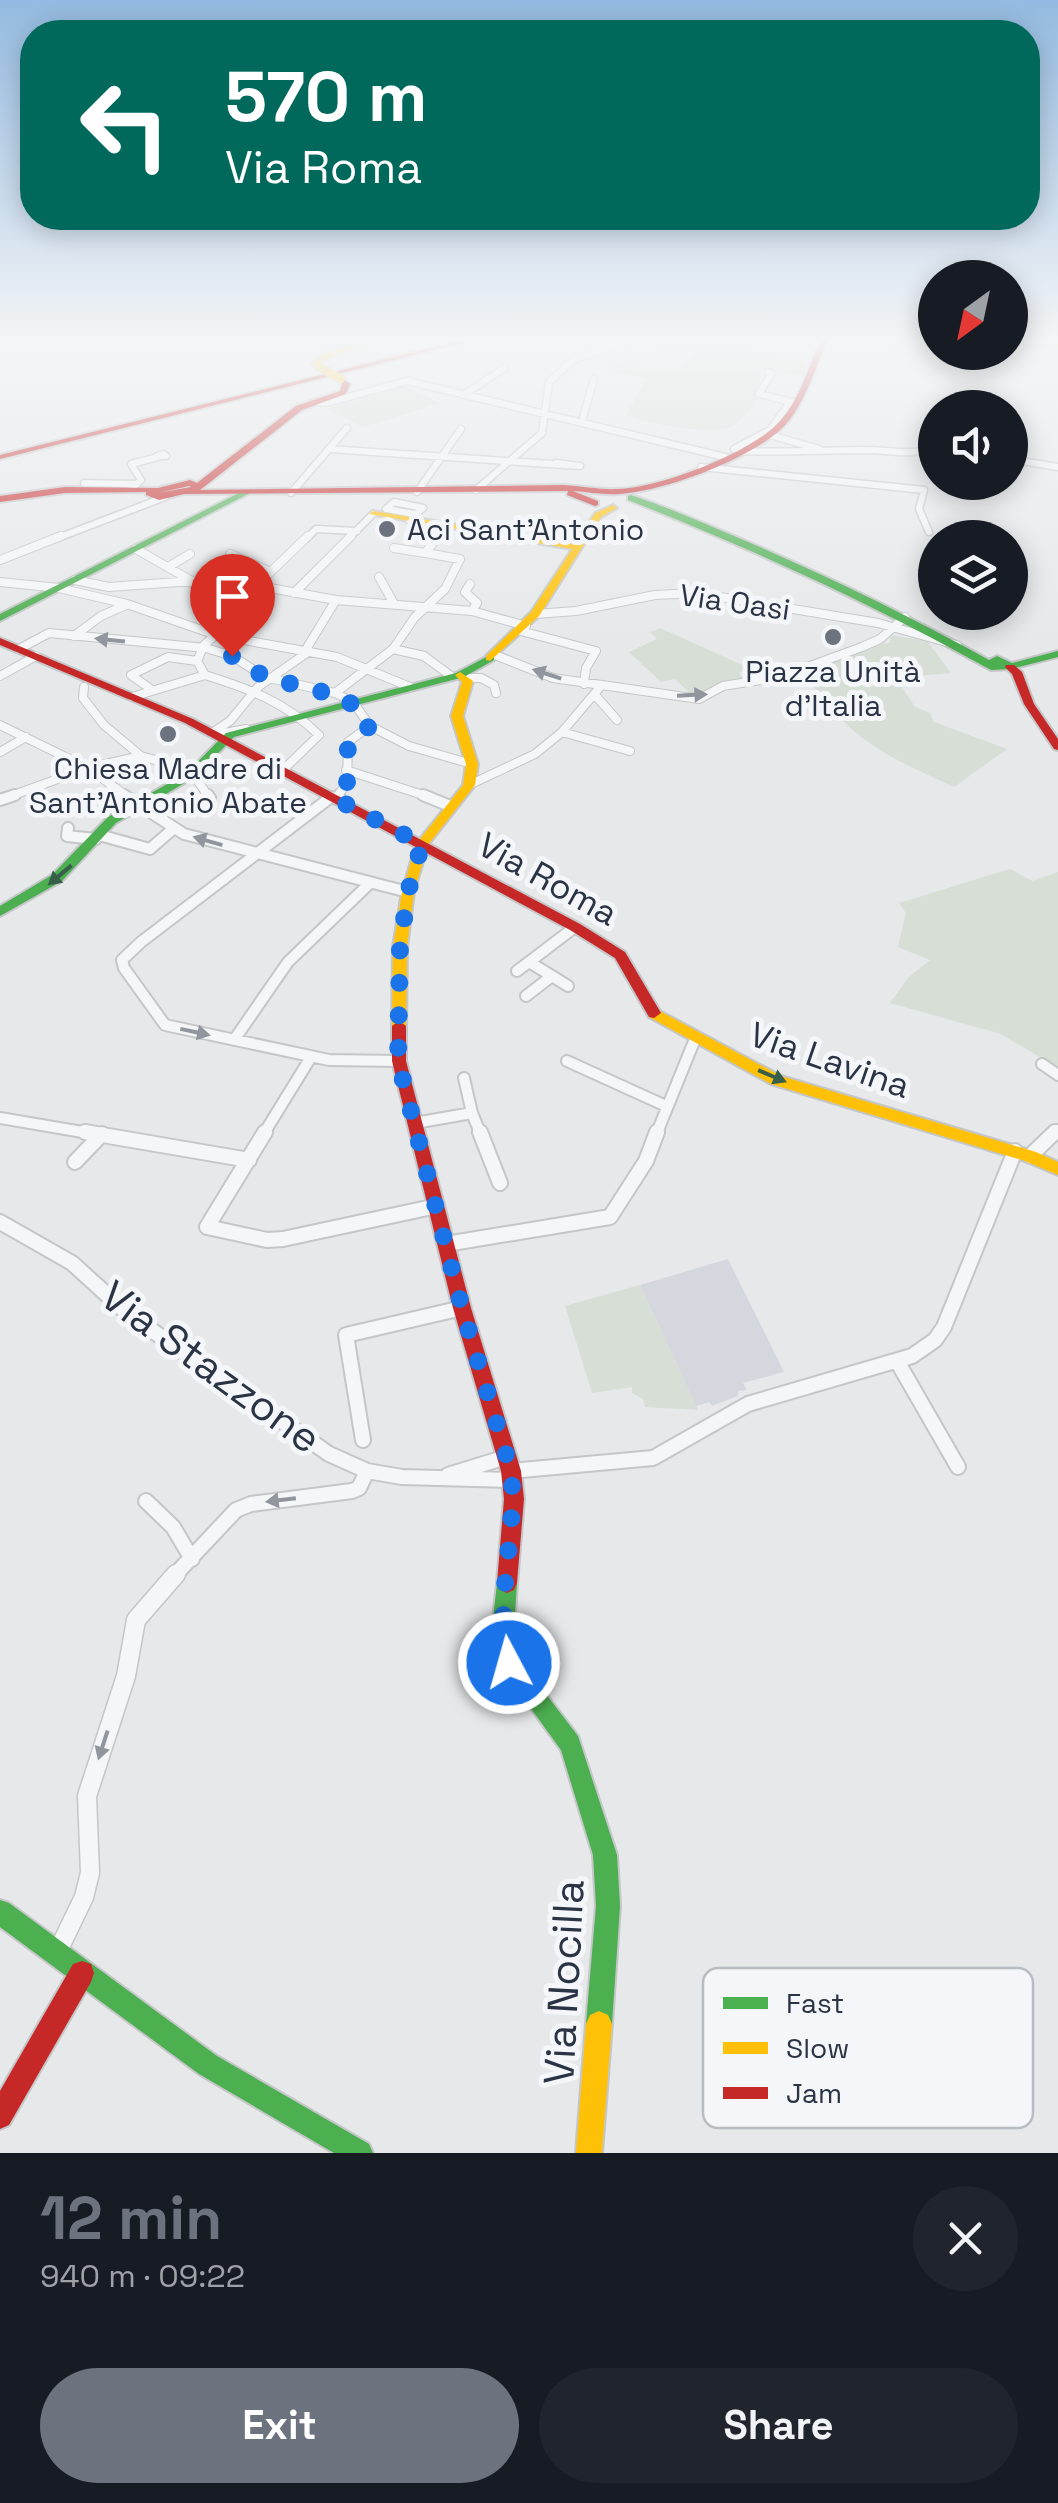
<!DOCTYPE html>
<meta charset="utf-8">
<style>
body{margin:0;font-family:"Space Grotesk",sans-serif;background:#20242c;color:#f1f3f6;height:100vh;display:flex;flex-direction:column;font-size:38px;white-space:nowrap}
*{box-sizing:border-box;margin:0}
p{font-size:32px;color:#9ea1a6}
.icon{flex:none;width:55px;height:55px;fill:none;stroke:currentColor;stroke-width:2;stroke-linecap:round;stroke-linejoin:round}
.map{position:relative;height:2153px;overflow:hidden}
.drawer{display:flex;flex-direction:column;background:#171b24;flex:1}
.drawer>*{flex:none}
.hud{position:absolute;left:20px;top:20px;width:1020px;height:210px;border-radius:40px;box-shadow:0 5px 25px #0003;background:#00695c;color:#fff;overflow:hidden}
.needle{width:65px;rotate:213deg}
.fabs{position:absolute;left:918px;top:260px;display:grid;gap:20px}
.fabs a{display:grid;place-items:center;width:110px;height:110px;border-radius:50%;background:#171b24;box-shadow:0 5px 25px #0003;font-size:50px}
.pin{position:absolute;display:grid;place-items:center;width:85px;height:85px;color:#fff;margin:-102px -42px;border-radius:50% 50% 50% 0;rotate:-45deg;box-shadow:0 0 10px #0007}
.pin .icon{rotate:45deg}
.me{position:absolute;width:110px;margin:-55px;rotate:354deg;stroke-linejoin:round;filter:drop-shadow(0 0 8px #0008)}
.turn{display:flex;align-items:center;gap:35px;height:210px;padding:0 40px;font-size:45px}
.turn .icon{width:130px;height:130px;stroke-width:2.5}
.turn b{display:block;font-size:70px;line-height:85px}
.round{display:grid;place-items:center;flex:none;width:105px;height:105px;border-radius:52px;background:#20242c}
.head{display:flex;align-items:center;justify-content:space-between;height:170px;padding:0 40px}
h1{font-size:60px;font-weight:700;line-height:75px;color:#6c737f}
.action{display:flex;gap:20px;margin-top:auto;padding:20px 40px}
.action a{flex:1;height:115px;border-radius:60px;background:#6c737f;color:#fff;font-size:40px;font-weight:700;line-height:115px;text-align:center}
.action a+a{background:#20242c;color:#f1f3f6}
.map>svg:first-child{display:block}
.built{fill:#d4d7dd}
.green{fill:#d6ded6}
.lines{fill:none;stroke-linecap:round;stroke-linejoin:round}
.street-far4-casing{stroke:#c4c6c8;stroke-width:9}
.street-far3-casing{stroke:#c4c6c8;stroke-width:10}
.street-far2-casing{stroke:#c4c6c8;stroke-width:14}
.street-far1-casing{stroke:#c4c6c8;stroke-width:18}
.street-casing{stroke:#c4c6c8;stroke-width:21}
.fast-casing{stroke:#c4c6c8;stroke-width:4}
.slow-casing{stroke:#c4c6c8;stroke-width:4}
.jam-casing{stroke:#c4c6c8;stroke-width:4}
.street-far4{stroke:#f5f6f7;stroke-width:6}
.street-far3{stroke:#f5f6f7;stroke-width:8}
.street-far2{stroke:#f5f6f7;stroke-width:10}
.street-far1{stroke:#f5f6f7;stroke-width:14}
.street{stroke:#f5f6f7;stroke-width:18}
.fast{fill:#4caf50;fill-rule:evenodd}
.slow{fill:#ffc107;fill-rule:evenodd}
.jam{fill:#c62828;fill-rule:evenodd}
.slow-bridge-casing{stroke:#c4c6c8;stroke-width:10;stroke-linecap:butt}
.slow-bridge{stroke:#ffc107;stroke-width:8}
.oneway{fill:#90959e}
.oneway2{fill:#375f49}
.route{stroke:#1a73e8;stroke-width:18;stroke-dasharray:0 32.4}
.poi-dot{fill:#6c737f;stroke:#f4f6f9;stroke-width:4}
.labels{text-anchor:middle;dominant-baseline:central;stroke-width:10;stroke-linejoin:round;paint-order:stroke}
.far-poi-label{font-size:30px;fill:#2b3445;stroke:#f4f6f9}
.far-street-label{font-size:30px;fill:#2b3445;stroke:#f4f6f9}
.street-label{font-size:35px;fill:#2b3445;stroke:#f4f6f9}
.near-street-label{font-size:42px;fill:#2b3445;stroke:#f4f6f9}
.key{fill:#f4f6f9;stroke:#b8bcc3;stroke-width:2.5}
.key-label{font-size:28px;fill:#2b3445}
</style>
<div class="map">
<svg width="1058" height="2153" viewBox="0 0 1058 2153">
<rect width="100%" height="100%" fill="#e6e8ea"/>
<path class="built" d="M 728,1259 L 784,1372 L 743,1383 L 747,1390 L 738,1391 L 738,1396 L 712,1406 L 709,1402 L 696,1406 L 640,1285 Z"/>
<path class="green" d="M 636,340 L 676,340 L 807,361 L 804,376 L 763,370 L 755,394 L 759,397 C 751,407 743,422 731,427 C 710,435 647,424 626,415 L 646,379 L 606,370 L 612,363 L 655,370 L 682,367 L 695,352 L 629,343 Z
M 404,386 L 441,403 L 363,427 L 326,409 Z
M 660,628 L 749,668 L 739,673 L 744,680 L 693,696 L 675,679 L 661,682 L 629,652 L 657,639 L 650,632 Z
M 890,635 L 927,641 L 951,673 L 896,678 L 915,707 L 930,713 L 934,722 L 1007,749 L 954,787 C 881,753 852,742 804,673 L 873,648 L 873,645 L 890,643 Z
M 1010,869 L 1032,881 L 1058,872 L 1058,1068 L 1001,1034 L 890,1003 L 909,977 L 930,960 L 898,947 L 906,913 L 899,903 Z
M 640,1285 L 698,1410 L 645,1407 L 643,1399 L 632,1393 L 632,1387 L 592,1393 L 565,1306 Z"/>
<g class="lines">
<defs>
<path id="street-far4" d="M 882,340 L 922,345
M 747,346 L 753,340
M 768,372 L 771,374 L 759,394 L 796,403
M 465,394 L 504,368
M 317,402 L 326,403 L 407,381 L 725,457
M 582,421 L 594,379
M 770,435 L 819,449
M 329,449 L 580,466 L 556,463
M 734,449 L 770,430 L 790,402
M 739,451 C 782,453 823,450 865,450 C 894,450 907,457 935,447
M 163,454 L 166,456 L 157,456 Z
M 1010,459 L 1058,467
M 701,467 L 924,490 L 919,509 L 929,532
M 84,483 L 134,484
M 131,489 L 141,480 L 131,464 L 158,457
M 476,490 L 542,433 L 549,382 L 573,360 L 633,340
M 417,492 L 461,429
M 291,493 L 347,428
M 409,520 L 423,508 L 394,502 L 386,509 L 415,514
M 55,539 L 165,497
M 306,539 L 316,529 L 357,531
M 348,539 L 373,514
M 437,539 L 448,526"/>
<path id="street-far3" d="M 394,548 L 425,553
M 136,549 L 190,580 L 225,616 L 224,628 L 204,645 L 197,661 L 205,675 C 250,689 285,702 319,735 L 282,771
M 230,554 L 271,572
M 0,560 L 61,536
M 168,567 L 190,554
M 379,577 L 393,602
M 75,580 L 109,587 L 220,579 L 336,600 L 472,611 L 526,626
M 0,582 L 59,588 L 127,604 L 216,635 L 337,657 L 410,687
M 470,584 L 465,592 L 477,603 L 472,611
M 256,586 L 308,536
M 294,593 L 351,536
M 219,609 L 254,585
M 535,614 L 576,611 L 655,595 L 696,593 L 878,623 L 957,645
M 521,631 L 596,651 L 586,668 L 584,684
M 74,636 L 101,616 L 126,605
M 19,649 L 49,633 L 206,648 L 232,656 L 265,677 L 335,693 L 353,702 L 370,726 L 409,746 L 472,764
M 393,649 L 424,656 L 451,676
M 305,651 L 336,600
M 495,655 L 553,678 L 699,699 L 723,686 L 780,677 L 862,647 L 880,639 L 905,617
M 0,676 L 36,656
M 464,678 L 481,678 L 494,685 L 496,693
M 84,687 L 83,698 L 104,725 L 141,756
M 152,690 L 131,675 L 168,657 L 197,661
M 335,693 L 393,649 L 415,617 L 445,589 L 460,559 L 425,553 L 439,536
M 595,695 L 617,720
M 132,697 L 205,675
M 0,725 L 88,768 L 128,797
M 219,729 L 225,733 L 246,729
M 562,732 L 630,751
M 212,733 L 230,721 L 258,687 L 308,652
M 0,752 L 26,737
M 346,770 L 429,797
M 192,773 L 209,797
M 469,785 L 535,754 L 562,732 L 601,686
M 8,797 L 88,768 L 141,756 L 194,771
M 337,797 L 347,783 L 348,742 L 370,726"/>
<path id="street-far2" d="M 124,795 L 184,834 L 408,892
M 208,795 L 210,798
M 423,795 L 450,806
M 331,797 L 141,942 L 122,960 L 124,968 L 165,1025 L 329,1060 L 399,1061
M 336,799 L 339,795
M 0,800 L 15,795
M 68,828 L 67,836 L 96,839
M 99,835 L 150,849 L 173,829
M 517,971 L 529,962
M 552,976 L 568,986
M 526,996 L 552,976 L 529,962 L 575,927
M 234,1040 L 288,962 L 370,883
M 567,1061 L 666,1106
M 1042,1064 L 1058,1075
M 464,1078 L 472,1113
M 0,1118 L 100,1135
M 415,1123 L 472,1113 L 481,1135
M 263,1135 L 311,1057
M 656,1135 L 695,1039
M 1053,1135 L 1058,1130"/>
<path id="street-far1" d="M 85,1132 L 249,1160
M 265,1132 L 207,1227 L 267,1240 L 283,1239 L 437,1206
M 480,1132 L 500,1183
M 1030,1156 L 1055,1132
M 75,1162 L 102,1134
M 0,1222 L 72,1263 L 127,1313 L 329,1454 L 367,1471 L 402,1477 L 512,1480
M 446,1244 L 610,1217 L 646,1161 L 657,1132
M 897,1361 L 958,1467
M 363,1440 L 346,1335 L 462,1308
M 511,1471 L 653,1458 L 748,1404 L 912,1356 L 935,1340 L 944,1327 L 1015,1151
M 448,1475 L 506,1457
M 146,1501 L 173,1527 L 192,1559
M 173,1577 L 236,1510 L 251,1504 L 352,1491 L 359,1488 L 367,1471"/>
<path id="street" d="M 57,1953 L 84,1897 L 90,1873 L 87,1796 L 126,1676 L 136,1620 L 176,1574"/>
<path id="fast" d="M 243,491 L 250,493 L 0,621 L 0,614 Z
M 631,495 C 670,508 708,525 746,541 C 829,577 910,616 989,660 L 997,656 L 1012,663 L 1058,651 L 1058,657 L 1011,669 L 991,670 C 874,605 753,549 628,500 L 628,496 Z
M 490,655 L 494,656 L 494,660 L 464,677 L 234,737 L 195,777 L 116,823 L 62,881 L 0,916 L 0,906 L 52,875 L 108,817 L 187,773 L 226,733 L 456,673 Z
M 507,1573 L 514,1576 L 517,1583 L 514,1628 L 519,1659 L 578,1736 L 617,1855 L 620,1906 L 612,2024 L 608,2033 L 599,2037 L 590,2033 L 586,2024 L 596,1906 L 593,1855 L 561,1750 L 498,1663 L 492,1628 L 497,1583 L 500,1576 Z
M 0,1900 L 9,1903 L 217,2056 L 369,2144 L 373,2153 L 334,2153 L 199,2074 L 0,1927 Z"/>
<path id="slow" d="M 368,340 L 379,340 L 331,357 L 320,363 L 323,369 L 317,369 L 311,363 L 325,353 Z
M 1047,340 L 1058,343 L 1058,348 Z
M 613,505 L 617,508 L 601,517 L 539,616 L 490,661 L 486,660 L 486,656 L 531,612 L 572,549 L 369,514 L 373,511 L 575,544 L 595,513 Z
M 460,672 L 473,681 L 463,716 L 478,764 L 475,785 L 428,845 L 414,892 L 407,947 L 406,1026 L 399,1031 L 392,1026 L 393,947 L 402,892 L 416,844 L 463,785 L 466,764 L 451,716 L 462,682 L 455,675 Z
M 654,1008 L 781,1076 L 1036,1152 L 1058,1162 L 1058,1175 L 1025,1161 L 771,1084 L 649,1017 L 647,1013 Z
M 599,2011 L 608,2015 L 612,2024 L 602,2153 L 576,2153 L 586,2024 L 590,2015 Z"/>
<path id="jam" d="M 462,340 L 474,340 L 0,459 L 0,455 Z
M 821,340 L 828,340 C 815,367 807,399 787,423 C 758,457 663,492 619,494 C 604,495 588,492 573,491 L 598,501 L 598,505 L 595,506 L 567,495 L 568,491 L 564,491 L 184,494 L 159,500 L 146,495 L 146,492 L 65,493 L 0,502 L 0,496 L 65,487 L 158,488 L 190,480 L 197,483 L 296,406 L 340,391 L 342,384 L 337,379 L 341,377 L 350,384 L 346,394 L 302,410 L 200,490 L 564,485 C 582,486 601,490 618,489 C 659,488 751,453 779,422 C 800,400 808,367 821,340 ZM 189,486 L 191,487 L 158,493 Z
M 0,638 L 193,719 L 580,924 L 625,952 L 661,1013 L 654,1018 L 649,1017 L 615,958 L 570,930 L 185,723 L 0,645 Z
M 1006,665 L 1014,665 L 1022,672 L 1034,704 L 1058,739 L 1058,750 L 1054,749 L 1024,704 L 1012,674 L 1005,667 Z
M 399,1021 L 406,1026 L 406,1061 L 471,1308 L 521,1471 L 524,1499 L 517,1583 L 514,1590 L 507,1593 L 500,1590 L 497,1583 L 504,1499 L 501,1471 L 453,1308 L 392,1061 L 392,1026 Z
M 82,1961 L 91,1964 L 94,1973 L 91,1982 L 9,2125 L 0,2129 L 0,2091 L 73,1964 Z"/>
</defs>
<use href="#street-far4" class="street-far4-casing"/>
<use href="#street-far3" class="street-far3-casing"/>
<use href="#street-far2" class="street-far2-casing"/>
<use href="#street-far1" class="street-far1-casing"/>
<use href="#street" class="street-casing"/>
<use href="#fast" class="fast-casing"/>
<use href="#slow" class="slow-casing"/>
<use href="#jam" class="jam-casing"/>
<use href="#street-far4" class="street-far4"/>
<use href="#street-far3" class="street-far3"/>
<use href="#street-far2" class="street-far2"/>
<use href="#street-far1" class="street-far1"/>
<use href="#street" class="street"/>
<use href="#fast" class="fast"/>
<use href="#slow" class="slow"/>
<use href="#jam" class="jam"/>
<defs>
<path id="slow-bridge" d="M 320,367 L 341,379"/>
</defs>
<use href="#slow-bridge" class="slow-bridge-casing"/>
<use href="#slow-bridge" class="slow-bridge"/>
</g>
<defs><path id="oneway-solid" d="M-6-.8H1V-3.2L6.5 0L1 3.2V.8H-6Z" transform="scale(2.5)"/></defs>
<g class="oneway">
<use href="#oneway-solid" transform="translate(110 640) rotate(-174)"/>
<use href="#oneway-solid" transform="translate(547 674) rotate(-162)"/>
<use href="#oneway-solid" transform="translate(692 695) rotate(-3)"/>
<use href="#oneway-solid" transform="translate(208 841) rotate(-164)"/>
<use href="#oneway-solid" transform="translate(195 1032) rotate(12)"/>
<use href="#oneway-solid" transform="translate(281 1500) rotate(173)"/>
<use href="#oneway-solid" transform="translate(103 1745) rotate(108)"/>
</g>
<g class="oneway2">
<use href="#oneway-solid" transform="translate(60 875) rotate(140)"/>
<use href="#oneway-solid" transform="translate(772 1076) rotate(23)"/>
</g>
<linearGradient id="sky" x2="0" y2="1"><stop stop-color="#93bae0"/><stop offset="0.53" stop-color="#f4f5f6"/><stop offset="1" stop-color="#f4f5f6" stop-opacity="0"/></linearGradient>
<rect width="1058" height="642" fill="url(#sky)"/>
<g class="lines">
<path class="route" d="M 232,656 L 265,677 L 346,698 L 370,726 L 348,742 L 347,784 L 336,799 L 422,844 L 408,892 L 400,947 L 398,1061 L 462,1308 L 511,1471 C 518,1534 493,1601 509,1663"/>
</g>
<g class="poi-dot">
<circle cx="387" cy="529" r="10"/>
<circle cx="833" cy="637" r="10"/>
<circle cx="168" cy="734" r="10"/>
</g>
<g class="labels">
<g class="far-poi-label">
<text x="407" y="529" text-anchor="start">Aci Sant'Antonio</text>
<text x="833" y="671">Piazza Unità<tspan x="833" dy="34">d'Italia</tspan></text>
<text x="168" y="768">Chiesa Madre di<tspan x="168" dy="34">Sant'Antonio Abate</tspan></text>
</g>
<g class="far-street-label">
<text transform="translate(735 602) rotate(8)">Via Oasi</text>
</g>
<g class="street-label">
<text transform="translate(548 879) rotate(29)">Via Roma</text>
<text transform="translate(830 1060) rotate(19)">Via Lavina</text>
</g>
<g class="near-street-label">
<text transform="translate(211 1367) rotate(36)">Via Stazzone</text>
<text transform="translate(564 1982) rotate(-87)">Via Nocilla</text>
</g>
</g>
<rect x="703" y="1968" width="330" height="160" rx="15" class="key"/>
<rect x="723" y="1997" width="45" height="12" fill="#4caf50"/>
<rect x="723" y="2042" width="45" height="12" fill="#ffc107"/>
<rect x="723" y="2087" width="45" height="12" fill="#c62828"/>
<g class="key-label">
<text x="786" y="2013">Fast</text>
<text x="786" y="2058">Slow</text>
<text x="786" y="2103">Jam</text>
</g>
</svg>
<div class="fabs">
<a><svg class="needle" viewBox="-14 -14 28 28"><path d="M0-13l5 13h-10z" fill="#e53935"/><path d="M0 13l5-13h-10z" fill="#9ea1a6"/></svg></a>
<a><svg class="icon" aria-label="sound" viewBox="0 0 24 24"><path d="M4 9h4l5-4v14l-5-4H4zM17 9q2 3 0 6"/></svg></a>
<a><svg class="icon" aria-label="layers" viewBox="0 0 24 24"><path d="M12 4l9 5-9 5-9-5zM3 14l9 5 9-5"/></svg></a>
</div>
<div class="pin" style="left:232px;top:656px;background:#d93025"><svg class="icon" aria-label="arrive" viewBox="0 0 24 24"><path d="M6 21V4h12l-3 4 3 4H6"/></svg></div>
<svg class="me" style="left:509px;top:1663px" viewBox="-20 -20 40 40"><circle r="17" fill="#1a73e8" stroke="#fff" stroke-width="3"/><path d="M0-11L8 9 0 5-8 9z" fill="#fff"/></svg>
<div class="hud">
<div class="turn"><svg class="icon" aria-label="left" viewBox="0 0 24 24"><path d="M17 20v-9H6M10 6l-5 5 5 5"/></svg><div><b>570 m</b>Via Roma</div></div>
</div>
</div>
<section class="drawer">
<div class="head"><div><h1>12 min</h1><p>940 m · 09:22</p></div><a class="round"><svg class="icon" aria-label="close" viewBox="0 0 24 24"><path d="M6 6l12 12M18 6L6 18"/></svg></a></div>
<div class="action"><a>Exit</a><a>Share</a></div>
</section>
